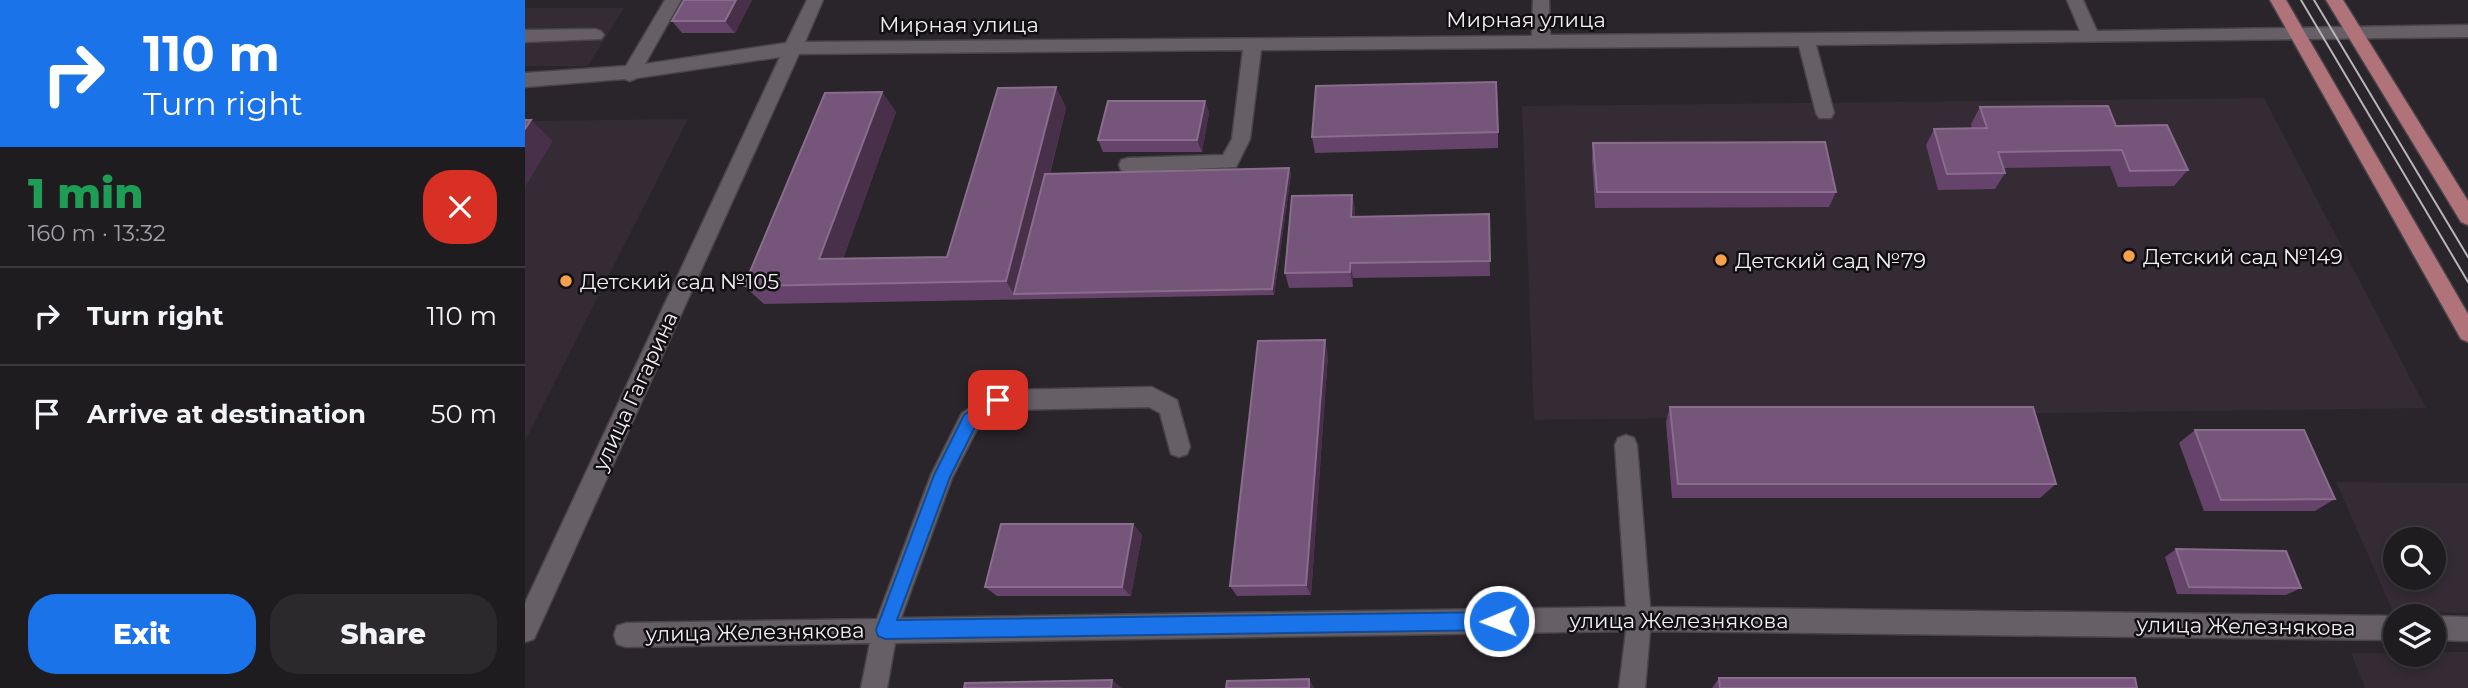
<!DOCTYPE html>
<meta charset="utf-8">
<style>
body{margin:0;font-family:Montserrat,sans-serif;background:#2c292d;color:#f1f3f6;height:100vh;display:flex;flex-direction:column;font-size:26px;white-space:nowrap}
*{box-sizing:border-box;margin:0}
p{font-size:23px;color:#a1a1a5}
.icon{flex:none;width:38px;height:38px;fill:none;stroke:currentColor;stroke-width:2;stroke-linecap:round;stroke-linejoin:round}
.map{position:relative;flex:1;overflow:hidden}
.panel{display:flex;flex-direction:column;background:#1f1c20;width:525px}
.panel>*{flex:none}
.banner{background:#1a73e8;color:#fff;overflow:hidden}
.tools{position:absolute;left:1858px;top:527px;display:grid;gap:14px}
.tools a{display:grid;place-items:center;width:63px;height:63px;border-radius:50%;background:#1f1c20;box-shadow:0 4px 10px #0003,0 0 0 2px #3c3a3e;font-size:35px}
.pin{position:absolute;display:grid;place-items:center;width:60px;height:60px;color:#fff;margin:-30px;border-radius:14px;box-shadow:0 4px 10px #0006}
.me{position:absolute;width:77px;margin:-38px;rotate:269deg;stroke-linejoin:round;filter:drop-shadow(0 0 5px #0008)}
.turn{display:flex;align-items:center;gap:24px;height:147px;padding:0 28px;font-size:32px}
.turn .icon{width:91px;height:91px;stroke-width:2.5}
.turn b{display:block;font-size:49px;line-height:60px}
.round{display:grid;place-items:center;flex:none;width:74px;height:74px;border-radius:28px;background:#2c292d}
.summary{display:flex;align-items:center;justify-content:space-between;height:119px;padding:0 28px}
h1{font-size:42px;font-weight:800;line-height:52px;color:#1e9e55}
.primary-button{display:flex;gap:14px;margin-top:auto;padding:14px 28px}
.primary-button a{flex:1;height:80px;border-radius:28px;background:#1a73e8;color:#fff;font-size:28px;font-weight:800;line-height:80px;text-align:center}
.primary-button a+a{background:#2c292d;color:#f1f3f6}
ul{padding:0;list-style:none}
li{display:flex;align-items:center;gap:21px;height:98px;padding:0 28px;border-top:2px solid #3c3a3e}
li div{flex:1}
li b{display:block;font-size:26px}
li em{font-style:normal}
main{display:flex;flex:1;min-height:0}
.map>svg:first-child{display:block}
.built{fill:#342b35;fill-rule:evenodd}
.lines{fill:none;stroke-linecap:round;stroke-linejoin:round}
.minor-casing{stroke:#484448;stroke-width:3}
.major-casing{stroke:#484448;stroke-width:3}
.minor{fill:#666066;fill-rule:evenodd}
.major{fill:#b0737a;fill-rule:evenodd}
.tram{stroke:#b8b5b8;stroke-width:2}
.wall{fill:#66436a}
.shaded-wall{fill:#482f4a}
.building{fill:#755579;stroke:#896d8c;stroke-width:2}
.route{fill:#1a73e8;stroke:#114b97;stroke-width:2}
.poi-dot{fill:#f9a04d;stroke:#110f11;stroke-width:2.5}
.labels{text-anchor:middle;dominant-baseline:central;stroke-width:5;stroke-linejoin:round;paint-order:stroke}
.street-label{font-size:21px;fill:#f1eef1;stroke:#110f11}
.poi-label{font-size:21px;fill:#f1eef1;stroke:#110f11;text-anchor:start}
</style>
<main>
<section class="panel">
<div class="banner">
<div class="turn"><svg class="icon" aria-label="right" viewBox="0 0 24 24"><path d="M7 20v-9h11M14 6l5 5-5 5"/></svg><div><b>110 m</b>Turn right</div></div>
</div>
<div class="summary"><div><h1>1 min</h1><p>160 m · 13:32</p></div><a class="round" style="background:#d93025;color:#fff"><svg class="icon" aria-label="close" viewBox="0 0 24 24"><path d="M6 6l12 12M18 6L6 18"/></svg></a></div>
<ul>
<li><svg class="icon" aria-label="right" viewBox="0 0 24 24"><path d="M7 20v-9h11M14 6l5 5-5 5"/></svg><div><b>Turn right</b></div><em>110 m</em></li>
<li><svg class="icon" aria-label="arrive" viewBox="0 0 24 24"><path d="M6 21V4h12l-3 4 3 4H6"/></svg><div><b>Arrive at destination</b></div><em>50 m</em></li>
</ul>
<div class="primary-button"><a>Exit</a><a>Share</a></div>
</section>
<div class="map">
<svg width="1943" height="688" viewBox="0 0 1943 688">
<rect width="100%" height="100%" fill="#29252a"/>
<path class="built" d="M 0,8 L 99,8 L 63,66 L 0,66 Z
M 1739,98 L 1901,408 L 1009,420 L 997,106 Z
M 163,119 L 0,441 L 0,121 Z
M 1811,482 L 1943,483 L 1943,613 L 1868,612 ZM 1871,539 L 1909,539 L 1909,578 L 1871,578 Z
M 1909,652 L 1943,652 L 1943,688 L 1840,688 L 1826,653 L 1909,654 Z"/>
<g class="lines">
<defs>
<path id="minor" d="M 140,0 L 156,0 L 120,64 L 261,43 L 282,0 L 298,0 L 280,42 L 1007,36 L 1008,0 L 1024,0 L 1025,35 L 1555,31 L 1542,0 L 1558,0 L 1572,31 L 1943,25 L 1943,37 L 1291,45 L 1309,113 L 1306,118 L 1294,118 L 1291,113 L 1274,46 L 736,50 L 725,139 L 711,167 L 603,172 L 596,170 L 594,165 L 596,160 L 603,158 L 698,155 L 707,139 L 718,50 L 274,54 L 9,639 L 0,642 L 0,603 L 255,57 L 112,78 L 105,81 L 99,79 L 0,87 L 0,73 L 101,66 Z
M 70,29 L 76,31 L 79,35 L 76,39 L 0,42 L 0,30 Z
M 627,387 L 652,400 L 665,447 L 662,454 L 654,457 L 646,454 L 635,413 L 624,407 L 477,410 L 453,427 L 427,478 L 376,618 L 1101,607 L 1090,445 L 1093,438 L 1101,435 L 1109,438 L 1112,445 L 1125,607 L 1871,616 L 1871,640 L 1125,631 L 1120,688 L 1094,688 L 1101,631 L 370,643 L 362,688 L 336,688 L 345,643 L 101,647 L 92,644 L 89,635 L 92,626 L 101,623 L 352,619 L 406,475 L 437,413 L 473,390 Z
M 1909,616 L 1943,617 L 1943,641 L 1909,640 Z"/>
<path id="major" d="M 1745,0 L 1761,0 L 1943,314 L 1943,342 L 1936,339 Z
M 1801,0 L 1818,0 L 1943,201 L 1943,225 L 1936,222 Z"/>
</defs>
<use href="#minor" class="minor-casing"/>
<use href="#major" class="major-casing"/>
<use href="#minor" class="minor"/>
<use href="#major" class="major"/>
<path class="tram" d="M 1776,0 L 1943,282
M 1789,0 L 1943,257"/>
</g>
<path class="wall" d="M 227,0 L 210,33 L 157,33 L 147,21 Z
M 531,87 L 541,108 L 525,174 L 764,168 L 766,174 L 749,295 L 239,304 L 219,286 L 357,92 L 371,112 L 318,259 L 422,257 Z
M 680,101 L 684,113 L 677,152 L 578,152 L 573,140 Z
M 1455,107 L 1591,126 L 1663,170 L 1649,186 L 1593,187 L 1585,166 L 1478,168 L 1480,173 L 1470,189 L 1413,190 L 1401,145 L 1409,129 L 1447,128 L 1446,124 Z
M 973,132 L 973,148 L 790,153 L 787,137 Z
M 1068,143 L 1311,192 L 1304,207 L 1070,208 L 1067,159 Z
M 827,195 L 830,210 L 830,217 L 964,214 L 965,276 L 828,278 L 828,287 L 764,288 L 760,273 Z
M 803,354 L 786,595 L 712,596 L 705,586 Z
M 1145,407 L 1531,484 L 1515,498 L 1147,498 L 1141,422 Z
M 1670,430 L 1810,499 L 1790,511 L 1679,511 L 1654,443 Z
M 608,524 L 617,535 L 606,596 L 472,596 L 460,587 Z
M 1651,549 L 1776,588 L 1761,595 L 1652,594 L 1640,557 Z
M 1194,678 L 1612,688 L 1187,688 Z"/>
<path class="shaded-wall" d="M 211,0 L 227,0 L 210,33 L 200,21 Z
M 531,87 L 541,108 L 495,294 L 489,294 L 481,281 Z
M 357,92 L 371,112 L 311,278 L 294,259 Z
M 680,101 L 684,113 L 677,152 L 672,140 Z
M 6,120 L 28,141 L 0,187 L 0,129 Z
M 764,168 L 766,174 L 749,295 L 747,289 Z
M 827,195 L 830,210 L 829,232 L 826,217 Z
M 825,263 L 828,278 L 828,287 L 825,272 Z
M 800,340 L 803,354 L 786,595 L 781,585 Z
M 608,524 L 617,535 L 606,596 L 597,587 Z
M 784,679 L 789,687 L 789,688 L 784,688 Z
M 587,680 L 597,688 L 586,688 Z"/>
<path class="building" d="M 159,0 L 211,0 L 200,21 L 147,21 Z
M 971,82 L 973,132 L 787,137 L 791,86 Z
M 531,87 L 481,281 L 219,286 L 300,93 L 357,92 L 294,259 L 422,257 L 473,88 Z
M 583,101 L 680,101 L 672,140 L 573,140 Z
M 1583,106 L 1591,126 L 1642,125 L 1663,170 L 1605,171 L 1597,150 L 1473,152 L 1480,173 L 1422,174 L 1409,129 L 1462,128 L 1455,107 Z
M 0,120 L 6,120 L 0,129 Z
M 1300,142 L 1311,192 L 1072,192 L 1068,143 Z
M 764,168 L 747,289 L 489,294 L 520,174 Z
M 827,195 L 826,217 L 964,214 L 965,261 L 825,263 L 825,272 L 760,273 L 767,196 Z
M 800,340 L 781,585 L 705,586 L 733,341 Z
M 1145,407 L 1508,407 L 1531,484 L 1153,484 Z
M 1670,430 L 1779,430 L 1810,499 L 1696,500 Z
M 476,524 L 608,524 L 597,587 L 460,587 Z
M 1651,549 L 1761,551 L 1776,588 L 1664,587 Z
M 1194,678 L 1610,678 L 1612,688 L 1195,688 Z
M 784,679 L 784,688 L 701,688 L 702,681 Z
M 587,680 L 586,688 L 439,688 L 440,683 Z"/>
<path class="route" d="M 473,393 L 479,395 L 481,400 L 479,405 L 451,425 L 425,477 L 372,620 L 974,612 L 981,614 L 983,621 L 981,627 L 974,630 L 360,639 L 353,636 L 351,630 L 409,475 L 439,415 Z"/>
<g class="poi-dot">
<circle cx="1604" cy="256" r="7"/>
<circle cx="1196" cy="260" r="7"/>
<circle cx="41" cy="281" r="7"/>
</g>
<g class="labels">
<g class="street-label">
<text x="1001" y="19">Мирная улица</text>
<text x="434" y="24">Мирная улица</text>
<text transform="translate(110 391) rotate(-65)">улица Гагарина</text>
<text x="1154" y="620">улица Железнякова</text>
<text transform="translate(1721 626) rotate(1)">улица Железнякова</text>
<text transform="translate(230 632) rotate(-1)">улица Железнякова</text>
</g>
<g class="poi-label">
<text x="1618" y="256">Детский сад №149</text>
<text x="1210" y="260">Детский сад №79</text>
<text x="55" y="281">Детский сад №105</text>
</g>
</g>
</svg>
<div class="tools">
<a><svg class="icon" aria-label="search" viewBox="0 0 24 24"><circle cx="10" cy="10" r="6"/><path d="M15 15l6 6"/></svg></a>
<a><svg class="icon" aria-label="layers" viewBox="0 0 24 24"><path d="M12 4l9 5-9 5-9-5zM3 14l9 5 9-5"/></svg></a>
</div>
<div class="pin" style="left:473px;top:400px;background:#d93025"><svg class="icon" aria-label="arrive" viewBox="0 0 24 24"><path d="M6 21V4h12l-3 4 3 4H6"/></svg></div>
<svg class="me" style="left:974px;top:621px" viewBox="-20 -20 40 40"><circle r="17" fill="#1a73e8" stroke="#fff" stroke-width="3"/><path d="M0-11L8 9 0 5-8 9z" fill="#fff"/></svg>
</div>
</main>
